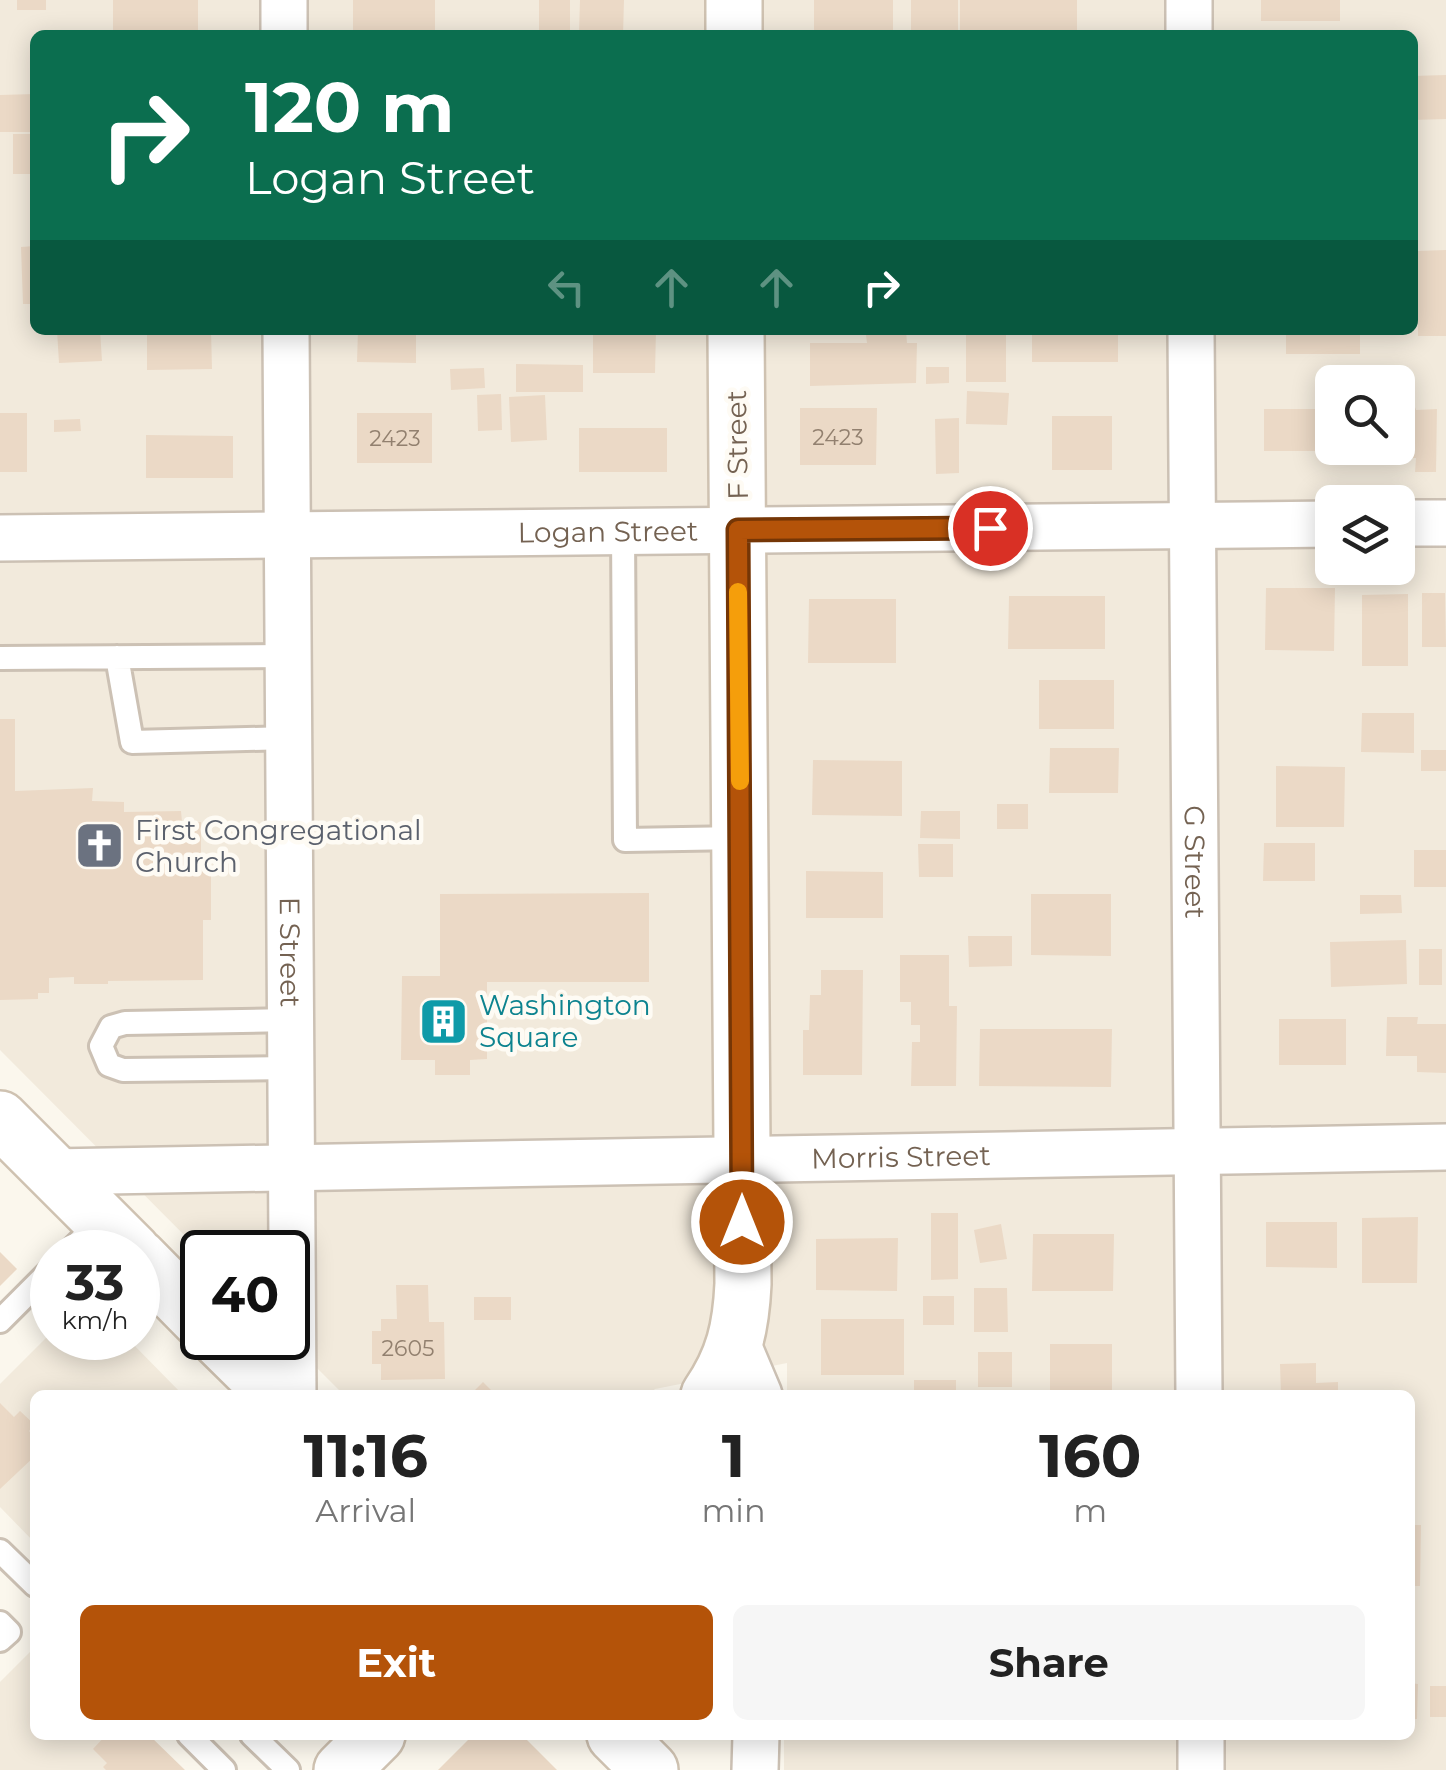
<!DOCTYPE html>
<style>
body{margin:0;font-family:Montserrat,sans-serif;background:#f6f6f6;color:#222;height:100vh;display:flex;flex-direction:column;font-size:38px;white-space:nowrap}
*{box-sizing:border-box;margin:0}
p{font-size:32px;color:#767676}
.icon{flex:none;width:55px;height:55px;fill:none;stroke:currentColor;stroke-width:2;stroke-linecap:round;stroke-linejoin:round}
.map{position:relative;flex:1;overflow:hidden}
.side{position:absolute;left:30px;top:1390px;width:1385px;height:350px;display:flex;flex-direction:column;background:#fff;border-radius:15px;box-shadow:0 5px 25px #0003}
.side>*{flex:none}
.hud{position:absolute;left:30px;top:30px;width:1388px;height:305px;border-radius:15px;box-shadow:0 5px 25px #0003;background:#0b6e4f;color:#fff;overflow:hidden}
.tools{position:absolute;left:1315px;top:365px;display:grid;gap:20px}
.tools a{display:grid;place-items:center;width:100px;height:100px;border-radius:15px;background:#fff;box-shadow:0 5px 25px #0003;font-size:50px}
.speed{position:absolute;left:30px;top:1230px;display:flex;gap:20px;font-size:50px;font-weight:700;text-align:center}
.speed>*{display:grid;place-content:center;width:130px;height:130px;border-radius:50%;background:#fff;box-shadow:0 5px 25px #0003;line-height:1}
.speed small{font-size:25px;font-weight:400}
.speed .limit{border:5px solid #111;border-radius:15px;background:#fff;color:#111}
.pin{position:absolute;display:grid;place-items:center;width:85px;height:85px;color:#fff;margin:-42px;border:5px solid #fff;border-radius:50%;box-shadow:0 2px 10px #0007}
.me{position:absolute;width:110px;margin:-55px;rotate:0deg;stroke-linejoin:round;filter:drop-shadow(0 0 8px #0008)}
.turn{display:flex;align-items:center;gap:35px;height:210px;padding:0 50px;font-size:45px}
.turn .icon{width:130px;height:130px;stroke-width:2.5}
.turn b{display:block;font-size:70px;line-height:85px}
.lanes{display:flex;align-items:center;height:95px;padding:0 50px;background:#0003;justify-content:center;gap:50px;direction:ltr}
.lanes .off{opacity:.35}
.eta{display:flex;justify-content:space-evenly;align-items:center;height:170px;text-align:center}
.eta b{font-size:60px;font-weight:700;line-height:70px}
.button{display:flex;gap:20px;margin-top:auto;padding:20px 50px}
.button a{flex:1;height:115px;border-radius:15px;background:#b45309;color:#fff;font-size:40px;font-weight:700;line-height:115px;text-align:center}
.button a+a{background:#f6f6f6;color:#222}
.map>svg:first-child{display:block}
.residential{fill:#f2eadc;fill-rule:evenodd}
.building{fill:#ebd9c6}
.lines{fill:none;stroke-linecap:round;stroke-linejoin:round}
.lane-casing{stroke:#ccc1b4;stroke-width:28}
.street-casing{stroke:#ccc1b4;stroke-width:50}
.secondary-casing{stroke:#cfc2b1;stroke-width:60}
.lane{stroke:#fff;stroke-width:22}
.street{stroke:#fff;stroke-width:45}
.secondary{stroke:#fff;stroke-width:55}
.route-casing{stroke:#753606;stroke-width:25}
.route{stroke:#b45309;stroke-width:18}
.slow{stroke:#f59e0b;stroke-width:18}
.labels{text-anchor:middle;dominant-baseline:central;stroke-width:9;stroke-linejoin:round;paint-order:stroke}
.number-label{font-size:22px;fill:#92806f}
.street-label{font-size:28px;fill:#746252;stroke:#fefbf4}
.worship-label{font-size:28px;fill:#5b616d;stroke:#fefbf4;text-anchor:start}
.culture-label{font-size:28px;fill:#0d838f;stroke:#fefbf4;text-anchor:start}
</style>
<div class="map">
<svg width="1446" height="1770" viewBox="0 0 1446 1770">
<rect width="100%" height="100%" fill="#fbf7ed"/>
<path class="residential" d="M 0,0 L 1446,0 L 1446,1770 L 784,1770 L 784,1735 L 1410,1735 L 1410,1395 L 787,1395 L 787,1363 L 655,1389 L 648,1395 L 344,1395 L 287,1338 L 288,1252 L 202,1253 L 0,1050 ZM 35,35 L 1412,35 L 1412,330 L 35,330 ZM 1332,382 L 1398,382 L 1398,448 L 1332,448 ZM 1332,502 L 1398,502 L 1398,568 L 1332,568 Z
M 52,1332 L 52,1338 L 127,1338 L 183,1395 L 35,1395 L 35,1543 L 0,1507 L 0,1384 Z
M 35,1647 L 35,1735 L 148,1735 L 183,1770 L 0,1770 L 0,1682 Z"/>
<path class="building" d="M 17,0 L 46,0 L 46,10 L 17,10 Z
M 113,0 L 198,0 L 198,30 L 113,30 Z
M 353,0 L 435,0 L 435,32 L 353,32 Z
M 539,0 L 570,0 L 570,33 L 539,33 Z
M 580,0 L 624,0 L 623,35 L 579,35 Z
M 814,0 L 893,0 L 893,35 L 814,35 Z
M 911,0 L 958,0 L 958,35 L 911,35 Z
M 960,0 L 1077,0 L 1077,31 L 1037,30 L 1037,35 L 960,35 Z
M 1261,0 L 1340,0 L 1340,21 L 1261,21 Z
M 1446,75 L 1446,119 L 1412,120 L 1412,76 Z
M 35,94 L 35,132 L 0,132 L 0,95 Z
M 13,134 L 35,134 L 35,174 L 13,174 Z
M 35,246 L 35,304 L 23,304 L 21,247 Z
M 1446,250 L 1446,336 L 1418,336 L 1418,251 Z
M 57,330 L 100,330 L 102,361 L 59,363 Z
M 147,330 L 211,330 L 212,369 L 147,370 Z
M 358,330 L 416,330 L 416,363 L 357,362 Z
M 593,330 L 656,330 L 655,373 L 593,373 Z
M 885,330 L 906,330 L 907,343 L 917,343 L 916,383 L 810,386 L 810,343 L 867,343 L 866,335 L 885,335 Z
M 918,330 L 961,330 L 961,335 L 918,335 Z
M 1032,330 L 1118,330 L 1118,362 L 1032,362 Z
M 1286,330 L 1360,330 L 1360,354 L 1286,354 Z
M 966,332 L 1006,332 L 1006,382 L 966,382 Z
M 516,364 L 583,365 L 583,392 L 516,392 Z
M 926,367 L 949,367 L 949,383 L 926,384 Z
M 484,368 L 485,388 L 451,390 L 450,369 Z
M 967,391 L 1009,393 L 1007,425 L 966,424 Z
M 501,394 L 502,430 L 478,431 L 477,395 Z
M 545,395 L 547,440 L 511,442 L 509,397 Z
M 1398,404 L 1414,404 L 1416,410 L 1437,409 L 1436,472 L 1415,472 L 1416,458 L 1377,458 L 1377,448 L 1398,448 Z
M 800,408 L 877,408 L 876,465 L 800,465 Z
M 1264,409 L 1332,409 L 1334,451 L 1264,451 Z
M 0,413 L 27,413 L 27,472 L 0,472 Z
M 357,413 L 432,413 L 432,463 L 357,463 Z
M 1052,416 L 1112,416 L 1112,470 L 1052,470 Z
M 959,418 L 959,473 L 936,474 L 935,419 Z
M 80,419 L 81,431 L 54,432 L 54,420 Z
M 579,428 L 667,428 L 667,472 L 579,472 Z
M 146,435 L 233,436 L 233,478 L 146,478 Z
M 1266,588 L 1335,588 L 1334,651 L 1265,650 Z
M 1422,593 L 1445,593 L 1446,647 L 1422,647 Z
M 1408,594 L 1408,666 L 1362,666 L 1362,595 Z
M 1009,596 L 1105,596 L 1105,649 L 1008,649 Z
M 809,599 L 896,599 L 896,663 L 808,663 Z
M 1039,680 L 1114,680 L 1114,729 L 1039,729 Z
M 1362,713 L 1414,713 L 1414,753 L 1361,752 Z
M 0,719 L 15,719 L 15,791 L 93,788 L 92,801 L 124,802 L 124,812 L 181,811 L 182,822 L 201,822 L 201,869 L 211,870 L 211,920 L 203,920 L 203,980 L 108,981 L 108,984 L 74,984 L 74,977 L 49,978 L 49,993 L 38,993 L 38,999 L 0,1000 Z
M 1050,748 L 1119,748 L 1118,793 L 1049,793 Z
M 1421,750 L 1446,750 L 1446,771 L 1421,771 Z
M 813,760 L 902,761 L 902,816 L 812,815 Z
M 1276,766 L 1345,767 L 1344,827 L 1276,827 Z
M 997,804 L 1028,804 L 1028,829 L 997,829 Z
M 921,811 L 960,811 L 960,839 L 920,838 Z
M 1264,843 L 1315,843 L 1315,881 L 1263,881 Z
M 918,844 L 953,844 L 953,877 L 919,877 Z
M 1414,850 L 1446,850 L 1446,887 L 1414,887 Z
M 806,871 L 883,872 L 883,918 L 806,918 Z
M 649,893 L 649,982 L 487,982 L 487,1059 L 470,1060 L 470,1075 L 435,1075 L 435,1060 L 401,1060 L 402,976 L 440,976 L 440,894 Z
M 1031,894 L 1111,894 L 1111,956 L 1031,955 Z
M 1360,895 L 1401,895 L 1402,913 L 1360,914 Z
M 968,936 L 1012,936 L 1012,966 L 969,967 Z
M 1406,940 L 1407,984 L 1331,987 L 1330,942 Z
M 1419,949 L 1442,949 L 1442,985 L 1419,985 Z
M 900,955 L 949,955 L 949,1006 L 957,1006 L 956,1086 L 911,1086 L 912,1042 L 920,1042 L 920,1025 L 911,1025 L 911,1002 L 900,1002 Z
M 821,970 L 863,970 L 862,1075 L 803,1075 L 803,1030 L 809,1030 L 810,995 L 821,995 Z
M 1387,1017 L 1418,1017 L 1417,1024 L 1446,1024 L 1446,1073 L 1417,1072 L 1417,1056 L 1386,1056 Z
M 1279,1019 L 1346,1019 L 1346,1065 L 1279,1065 Z
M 980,1029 L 1112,1029 L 1111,1087 L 979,1086 Z
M 931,1213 L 958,1213 L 958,1279 L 931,1280 Z
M 1418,1217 L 1417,1283 L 1362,1283 L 1362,1218 Z
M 1266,1222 L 1337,1222 L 1337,1268 L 1266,1267 Z
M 1001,1224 L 1007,1259 L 980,1263 L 974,1230 Z
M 1033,1234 L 1114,1234 L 1113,1291 L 1032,1291 Z
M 898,1238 L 897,1291 L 816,1290 L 816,1239 Z
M 0,1252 L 17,1269 L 0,1286 Z
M 396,1285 L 428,1285 L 429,1322 L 444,1322 L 445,1379 L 381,1380 L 381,1364 L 372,1364 L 372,1331 L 381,1331 L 381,1319 L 397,1319 Z
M 974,1288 L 1007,1288 L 1008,1332 L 974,1332 Z
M 923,1296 L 954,1296 L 954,1325 L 923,1325 Z
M 474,1297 L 511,1297 L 511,1320 L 474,1320 Z
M 821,1319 L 904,1319 L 904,1375 L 821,1375 Z
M 1050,1344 L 1112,1344 L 1112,1395 L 1050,1395 Z
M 978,1352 L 1012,1352 L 1012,1387 L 978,1387 Z
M 1316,1363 L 1316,1383 L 1338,1382 L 1338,1395 L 1281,1395 L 1280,1364 Z
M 914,1380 L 956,1380 L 956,1395 L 914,1395 Z
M 483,1382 L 496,1395 L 470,1395 Z
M 0,1403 L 14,1417 L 20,1411 L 35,1425 L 29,1431 L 35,1437 L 35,1456 L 0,1489 Z
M 1410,1525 L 1421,1525 L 1420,1586 L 1410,1586 Z
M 1410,1683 L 1418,1684 L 1417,1719 L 1410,1719 Z
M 1430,1686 L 1446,1686 L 1446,1717 L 1430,1717 Z
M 106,1735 L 112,1738 L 149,1735 L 185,1770 L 106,1770 L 103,1767 L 107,1763 L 93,1749 Z
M 473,1735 L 522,1735 L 557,1770 L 438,1770 Z"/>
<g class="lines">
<defs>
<path id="lane" d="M 623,531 L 625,840 L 740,838
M 117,657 L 132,742 L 289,738
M 0,658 L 288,656
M 291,1020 L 125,1023 L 111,1027 L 101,1046 L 109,1065 L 123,1070 L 291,1068
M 69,1252 L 101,1221
M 0,1321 L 52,1269
M 0,1551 L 35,1585
M 0,1623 L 9,1632 L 0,1640
M 189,1735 L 224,1770
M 252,1735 L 288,1770"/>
<g id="street">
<path d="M 284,0 L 284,35"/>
<path d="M 1189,0 L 1189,35"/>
<path id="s1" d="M 286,330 L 293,1395"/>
<path id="s2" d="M 1191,330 L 1199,1395"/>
<path d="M 1398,523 L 1446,523"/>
<path id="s3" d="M 0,538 L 1332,524"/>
<path id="s4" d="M 53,1172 L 1446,1147"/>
<path d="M 737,1343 L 759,1395"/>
<path d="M 1201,1735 L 1201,1770"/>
<path d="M 755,1770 L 756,1735"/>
</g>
<path id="secondary" d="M 734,0 L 734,35
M 0,1119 L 133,1252
M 138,1257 L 202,1322
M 218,1338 L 276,1395
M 709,1395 C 734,1359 741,1327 743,1284 L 736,330
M 615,1735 L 650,1770
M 342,1770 L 377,1735"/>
</defs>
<use href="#lane" class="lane-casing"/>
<use href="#street" class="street-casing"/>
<use href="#secondary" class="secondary-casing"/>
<use href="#lane" class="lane"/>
<use href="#street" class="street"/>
<use href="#secondary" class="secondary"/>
</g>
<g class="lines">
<defs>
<path id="route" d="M 742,1222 L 738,530 L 990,528"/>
</defs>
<use href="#route" class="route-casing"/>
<use href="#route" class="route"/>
<path class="slow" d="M 738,592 L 740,781"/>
</g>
<defs>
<symbol id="church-square" viewBox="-11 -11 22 22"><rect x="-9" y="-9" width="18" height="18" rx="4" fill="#6b7280" stroke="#fefbf4"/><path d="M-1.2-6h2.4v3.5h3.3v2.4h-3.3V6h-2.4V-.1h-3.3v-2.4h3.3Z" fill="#fff"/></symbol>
<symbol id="building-square" viewBox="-11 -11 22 22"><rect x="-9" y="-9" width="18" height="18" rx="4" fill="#0f9aa8" stroke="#fefbf4"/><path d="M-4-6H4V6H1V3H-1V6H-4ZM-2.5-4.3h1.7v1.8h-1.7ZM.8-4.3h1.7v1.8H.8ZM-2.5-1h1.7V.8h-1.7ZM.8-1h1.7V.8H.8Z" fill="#fff"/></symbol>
</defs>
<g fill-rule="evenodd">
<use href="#church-square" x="72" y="818" width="55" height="55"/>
<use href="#building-square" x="416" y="994" width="55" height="55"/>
</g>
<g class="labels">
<g class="number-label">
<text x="838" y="437">2423</text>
<text x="395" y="438">2423</text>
<text x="408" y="1348">2605</text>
</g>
<g class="street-label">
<text transform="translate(737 445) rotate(-91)">F Street</text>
<text stroke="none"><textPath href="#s3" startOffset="608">Logan Street</textPath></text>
<text stroke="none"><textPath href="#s2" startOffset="532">G Street</textPath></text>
<text stroke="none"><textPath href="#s1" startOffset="622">E Street</textPath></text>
<text stroke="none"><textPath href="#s4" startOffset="848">Morris Street</textPath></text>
</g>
<g class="worship-label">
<text x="135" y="830">First Congregational<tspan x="135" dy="32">Church</tspan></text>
</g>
<g class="culture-label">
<text x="479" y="1005">Washington<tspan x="479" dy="32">Square</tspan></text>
</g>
</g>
</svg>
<div class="tools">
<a><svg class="icon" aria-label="search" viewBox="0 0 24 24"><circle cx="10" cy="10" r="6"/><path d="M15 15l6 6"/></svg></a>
<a><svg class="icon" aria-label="layers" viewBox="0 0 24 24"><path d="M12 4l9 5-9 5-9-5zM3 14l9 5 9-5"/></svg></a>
</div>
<div class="speed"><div>33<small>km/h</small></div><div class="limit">40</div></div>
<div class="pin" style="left:990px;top:528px;background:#d93025"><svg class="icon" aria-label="arrive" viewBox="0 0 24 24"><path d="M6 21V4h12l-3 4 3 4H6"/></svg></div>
<svg class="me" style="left:742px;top:1222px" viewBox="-20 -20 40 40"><circle r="17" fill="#b45309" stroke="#fff" stroke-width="3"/><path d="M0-11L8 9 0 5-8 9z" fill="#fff"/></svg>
<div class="hud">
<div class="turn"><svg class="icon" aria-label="right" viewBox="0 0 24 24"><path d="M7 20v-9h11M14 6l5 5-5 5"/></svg><div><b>120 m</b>Logan Street</div></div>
<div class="lanes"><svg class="icon off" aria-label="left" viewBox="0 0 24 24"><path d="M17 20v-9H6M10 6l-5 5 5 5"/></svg><svg class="icon off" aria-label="ahead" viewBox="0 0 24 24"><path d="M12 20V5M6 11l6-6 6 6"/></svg><svg class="icon off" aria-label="ahead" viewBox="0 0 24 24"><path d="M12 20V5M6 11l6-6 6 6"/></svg><svg class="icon" aria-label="right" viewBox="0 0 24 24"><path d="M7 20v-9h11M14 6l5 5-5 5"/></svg></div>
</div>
<section class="side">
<div class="eta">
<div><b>11:16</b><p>Arrival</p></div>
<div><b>1</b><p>min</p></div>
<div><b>160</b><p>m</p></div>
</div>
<div class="button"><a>Exit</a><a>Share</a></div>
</section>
</div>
